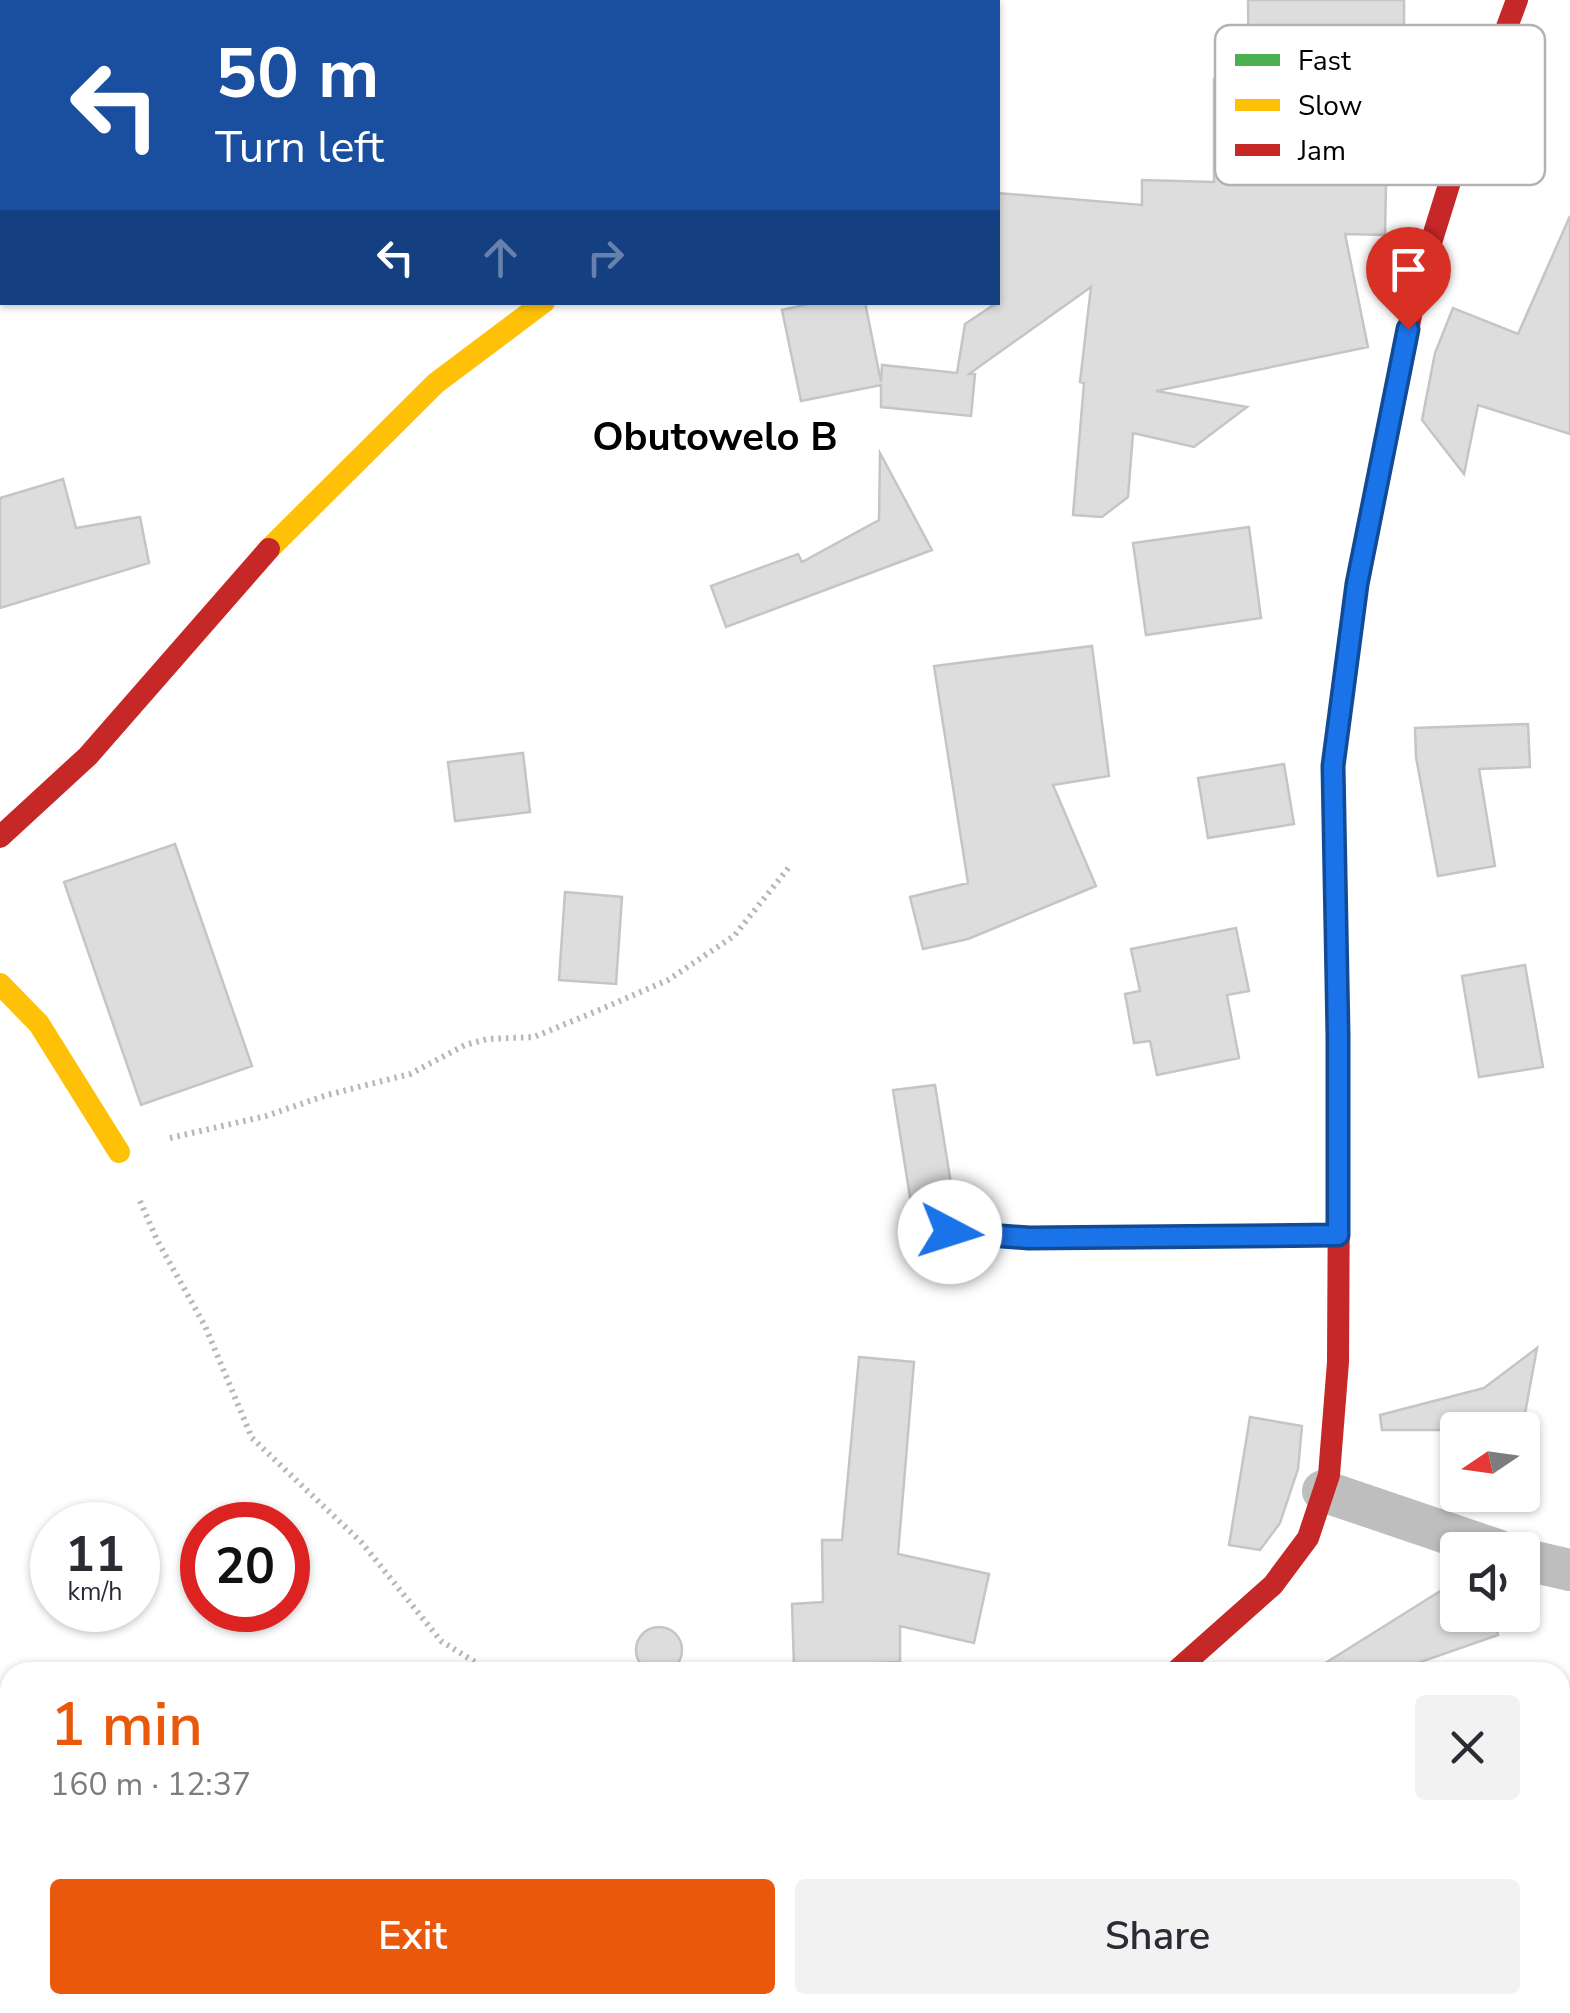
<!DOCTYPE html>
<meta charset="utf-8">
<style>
body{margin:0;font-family:"Nunito Sans",sans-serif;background:#f2f2f3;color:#2b2b33;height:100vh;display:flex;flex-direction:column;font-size:38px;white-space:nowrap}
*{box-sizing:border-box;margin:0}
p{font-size:32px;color:#7c7c81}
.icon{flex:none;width:55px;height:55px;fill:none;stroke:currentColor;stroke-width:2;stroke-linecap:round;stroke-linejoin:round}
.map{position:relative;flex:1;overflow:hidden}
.sheet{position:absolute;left:0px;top:1662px;width:1570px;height:352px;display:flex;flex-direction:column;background:#fff;border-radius:30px 30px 0 0;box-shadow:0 2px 8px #0004}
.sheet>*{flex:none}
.banner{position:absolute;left:0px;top:0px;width:1000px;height:305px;box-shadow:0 2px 8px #0004;background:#1a4fa0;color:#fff;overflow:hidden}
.needle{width:65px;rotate:257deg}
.fabs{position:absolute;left:1440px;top:1412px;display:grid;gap:20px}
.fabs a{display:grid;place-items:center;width:100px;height:100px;border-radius:10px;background:#fff;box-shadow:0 2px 8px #0004;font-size:50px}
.speed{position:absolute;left:30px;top:1502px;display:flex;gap:20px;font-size:50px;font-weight:700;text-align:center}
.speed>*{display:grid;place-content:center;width:130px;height:130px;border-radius:50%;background:#fff;box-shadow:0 2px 8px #0004;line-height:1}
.speed small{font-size:25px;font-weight:400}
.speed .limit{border:15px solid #d22;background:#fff;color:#111}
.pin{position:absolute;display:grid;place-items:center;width:85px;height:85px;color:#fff;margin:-102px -42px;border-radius:50% 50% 50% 0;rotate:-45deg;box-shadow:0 0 10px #0007}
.pin .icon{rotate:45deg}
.me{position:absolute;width:110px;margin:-55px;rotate:95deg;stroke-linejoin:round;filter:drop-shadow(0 0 8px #0008)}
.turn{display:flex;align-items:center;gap:35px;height:210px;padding:0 50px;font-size:45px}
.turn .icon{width:130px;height:130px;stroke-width:2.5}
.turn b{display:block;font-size:70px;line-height:85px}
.lanes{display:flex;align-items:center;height:95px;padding:0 50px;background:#0003;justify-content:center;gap:50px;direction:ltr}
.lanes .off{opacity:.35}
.round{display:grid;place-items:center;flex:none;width:105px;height:105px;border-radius:10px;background:#f2f2f3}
.summary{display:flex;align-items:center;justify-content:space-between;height:170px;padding:0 50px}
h1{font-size:60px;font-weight:600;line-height:75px;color:#ea580c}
.cta{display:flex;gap:20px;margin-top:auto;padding:20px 50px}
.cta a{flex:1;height:115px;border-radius:10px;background:#ea580c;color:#fff;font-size:40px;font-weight:600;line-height:115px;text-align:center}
.cta a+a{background:#f2f2f3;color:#2b2b33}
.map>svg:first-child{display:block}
.building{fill:#ddd;stroke:#c5c5c5;stroke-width:2.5}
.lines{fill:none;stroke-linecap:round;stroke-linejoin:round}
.path{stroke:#b8b8b8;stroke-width:6;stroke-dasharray:2.5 5;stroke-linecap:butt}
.lane{stroke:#bebebe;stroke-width:22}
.street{stroke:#bebebe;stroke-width:42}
.fast{stroke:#4caf50;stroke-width:22}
.slow{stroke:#ffc107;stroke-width:22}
.jam{stroke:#c62828;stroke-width:22}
.route-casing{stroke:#114b97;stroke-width:25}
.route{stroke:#1a73e8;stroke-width:18}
.labels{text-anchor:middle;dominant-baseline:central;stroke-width:9;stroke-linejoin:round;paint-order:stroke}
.quarter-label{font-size:40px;font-weight:bold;fill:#000;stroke:#fff}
.key{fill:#fff;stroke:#b2b2b2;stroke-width:2.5}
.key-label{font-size:28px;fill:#000}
</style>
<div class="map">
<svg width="1570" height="2013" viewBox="0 0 1570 2013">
<rect width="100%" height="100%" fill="#fff"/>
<path class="building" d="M 1248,0 L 1404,0 L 1404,135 L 1387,135 L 1385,235 L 1345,234 L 1368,347 L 1156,391 L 1247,407 L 1194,447 L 1133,433 L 1128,497 L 1102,517 L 1073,515 L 1084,383 L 1080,382 L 1091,287 L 969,374 L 975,374 L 971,416 L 881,407 L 881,385 L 801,401 L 782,310 L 817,302 L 865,302 L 881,382 L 882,365 L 957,373 L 965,324 L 998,302 L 998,193 L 1142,205 L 1142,180 L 1214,182 L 1214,79 L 1249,79 Z
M 1570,216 L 1570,434 L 1478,405 L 1464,474 L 1422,420 L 1435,353 L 1453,308 L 1518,334 Z
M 880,453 L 932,550 L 726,627 L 711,586 L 798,554 L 802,562 L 879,520 Z
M 63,479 L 76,528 L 140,517 L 149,563 L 0,608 L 0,498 Z
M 1249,527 L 1261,618 L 1146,635 L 1133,543 Z
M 1092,646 L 1109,776 L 1053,785 L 1096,886 L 968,939 L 923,949 L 910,897 L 968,883 L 934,666 Z
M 1528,724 L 1530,767 L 1479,769 L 1495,866 L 1438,876 L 1416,757 L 1415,728 Z
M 523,753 L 530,812 L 455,821 L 448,762 Z
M 1284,764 L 1294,824 L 1208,838 L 1198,778 Z
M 175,844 L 252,1066 L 141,1105 L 64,882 Z
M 565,892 L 622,897 L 616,984 L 559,980 Z
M 1236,928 L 1249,991 L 1227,995 L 1239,1058 L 1157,1075 L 1150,1041 L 1134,1043 L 1125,994 L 1140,991 L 1131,949 Z
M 1525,965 L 1543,1067 L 1479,1077 L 1462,976 Z
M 935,1085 L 953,1196 L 911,1203 L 893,1090 Z
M 1537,1348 L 1522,1430 L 1382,1430 L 1380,1415 L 1484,1388 Z
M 859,1357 L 914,1362 L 898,1554 L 989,1574 L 974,1643 L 900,1626 L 900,1662 L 794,1667 L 792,1604 L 823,1602 L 822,1540 L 842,1540 Z
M 1250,1417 L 1302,1426 L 1298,1469 L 1280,1523 L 1260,1550 L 1229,1545 Z
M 1458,1580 L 1458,1615 L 1492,1615 L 1498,1635 L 1392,1672 L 1311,1672 Z
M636 1650a23 23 0 1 1 46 0a23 23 0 1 1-46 0Z"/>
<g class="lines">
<path class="path" d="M 170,1138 L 266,1116 L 327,1095 L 410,1074 L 465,1045 L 487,1039 L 534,1037 L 604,1008 L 668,980 L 734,936 L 790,866
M 140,1201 L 157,1240 L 205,1326 L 252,1438 L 362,1543 L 441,1641 L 491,1672"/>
<path class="lane" d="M 950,1232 L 1029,1238 L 1338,1235"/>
<path class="street" d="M 906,2 L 909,0
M 1323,1491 L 1497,1550
M 1522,1559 L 1570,1570
M 1096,2005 L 1097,2013"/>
<path class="fast" d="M 1339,1174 L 1333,766 L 1357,582"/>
<path class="slow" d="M 269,549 L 436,383 L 544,302
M 0,984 L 39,1024 L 119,1152"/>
<path class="jam" d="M 1357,582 L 1416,291 L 1453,172 L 1517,0
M 0,837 L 88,756 L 269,549
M 1175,1672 L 1273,1585 L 1308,1538 L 1329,1475 L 1338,1362 L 1339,1174"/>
</g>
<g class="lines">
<defs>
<path id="route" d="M 950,1232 L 1029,1238 L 1338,1235 L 1338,1035 L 1333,766 L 1357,584 L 1408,329"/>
</defs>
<use href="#route" class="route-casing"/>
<use href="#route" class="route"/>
</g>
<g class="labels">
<g class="quarter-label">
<text x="715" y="437">Obutowelo B</text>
</g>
</g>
<rect x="1215" y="25" width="330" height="160" rx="15" class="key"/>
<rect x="1235" y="54" width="45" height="12" fill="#4caf50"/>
<rect x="1235" y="99" width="45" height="12" fill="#ffc107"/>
<rect x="1235" y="144" width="45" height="12" fill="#c62828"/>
<g class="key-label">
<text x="1298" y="70">Fast</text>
<text x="1298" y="115">Slow</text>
<text x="1298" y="160">Jam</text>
</g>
</svg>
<div class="fabs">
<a><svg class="needle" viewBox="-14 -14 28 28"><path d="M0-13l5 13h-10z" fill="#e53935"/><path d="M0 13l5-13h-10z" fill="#7c7c81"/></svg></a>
<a><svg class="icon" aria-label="sound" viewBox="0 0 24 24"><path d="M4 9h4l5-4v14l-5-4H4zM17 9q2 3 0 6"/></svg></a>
</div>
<div class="speed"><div>11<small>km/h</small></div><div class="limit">20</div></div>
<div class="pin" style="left:1408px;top:329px;background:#d93025"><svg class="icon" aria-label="arrive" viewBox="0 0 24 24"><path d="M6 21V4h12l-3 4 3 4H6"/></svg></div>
<svg class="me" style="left:950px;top:1232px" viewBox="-20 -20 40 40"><circle r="19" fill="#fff"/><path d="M0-13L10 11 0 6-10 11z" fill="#1a73e8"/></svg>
<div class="banner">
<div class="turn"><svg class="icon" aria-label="left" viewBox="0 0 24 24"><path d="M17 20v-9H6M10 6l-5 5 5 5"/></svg><div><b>50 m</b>Turn left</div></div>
<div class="lanes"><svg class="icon" aria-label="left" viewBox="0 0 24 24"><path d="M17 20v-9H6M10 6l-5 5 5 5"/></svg><svg class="icon off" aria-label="ahead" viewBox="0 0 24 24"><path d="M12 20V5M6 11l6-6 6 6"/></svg><svg class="icon off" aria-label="right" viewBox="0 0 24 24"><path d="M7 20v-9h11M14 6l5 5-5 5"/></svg></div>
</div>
<section class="sheet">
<div class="summary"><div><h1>1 min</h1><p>160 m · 12:37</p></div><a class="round"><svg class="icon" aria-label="close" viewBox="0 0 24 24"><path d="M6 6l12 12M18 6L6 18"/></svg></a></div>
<div class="cta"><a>Exit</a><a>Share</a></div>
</section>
</div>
